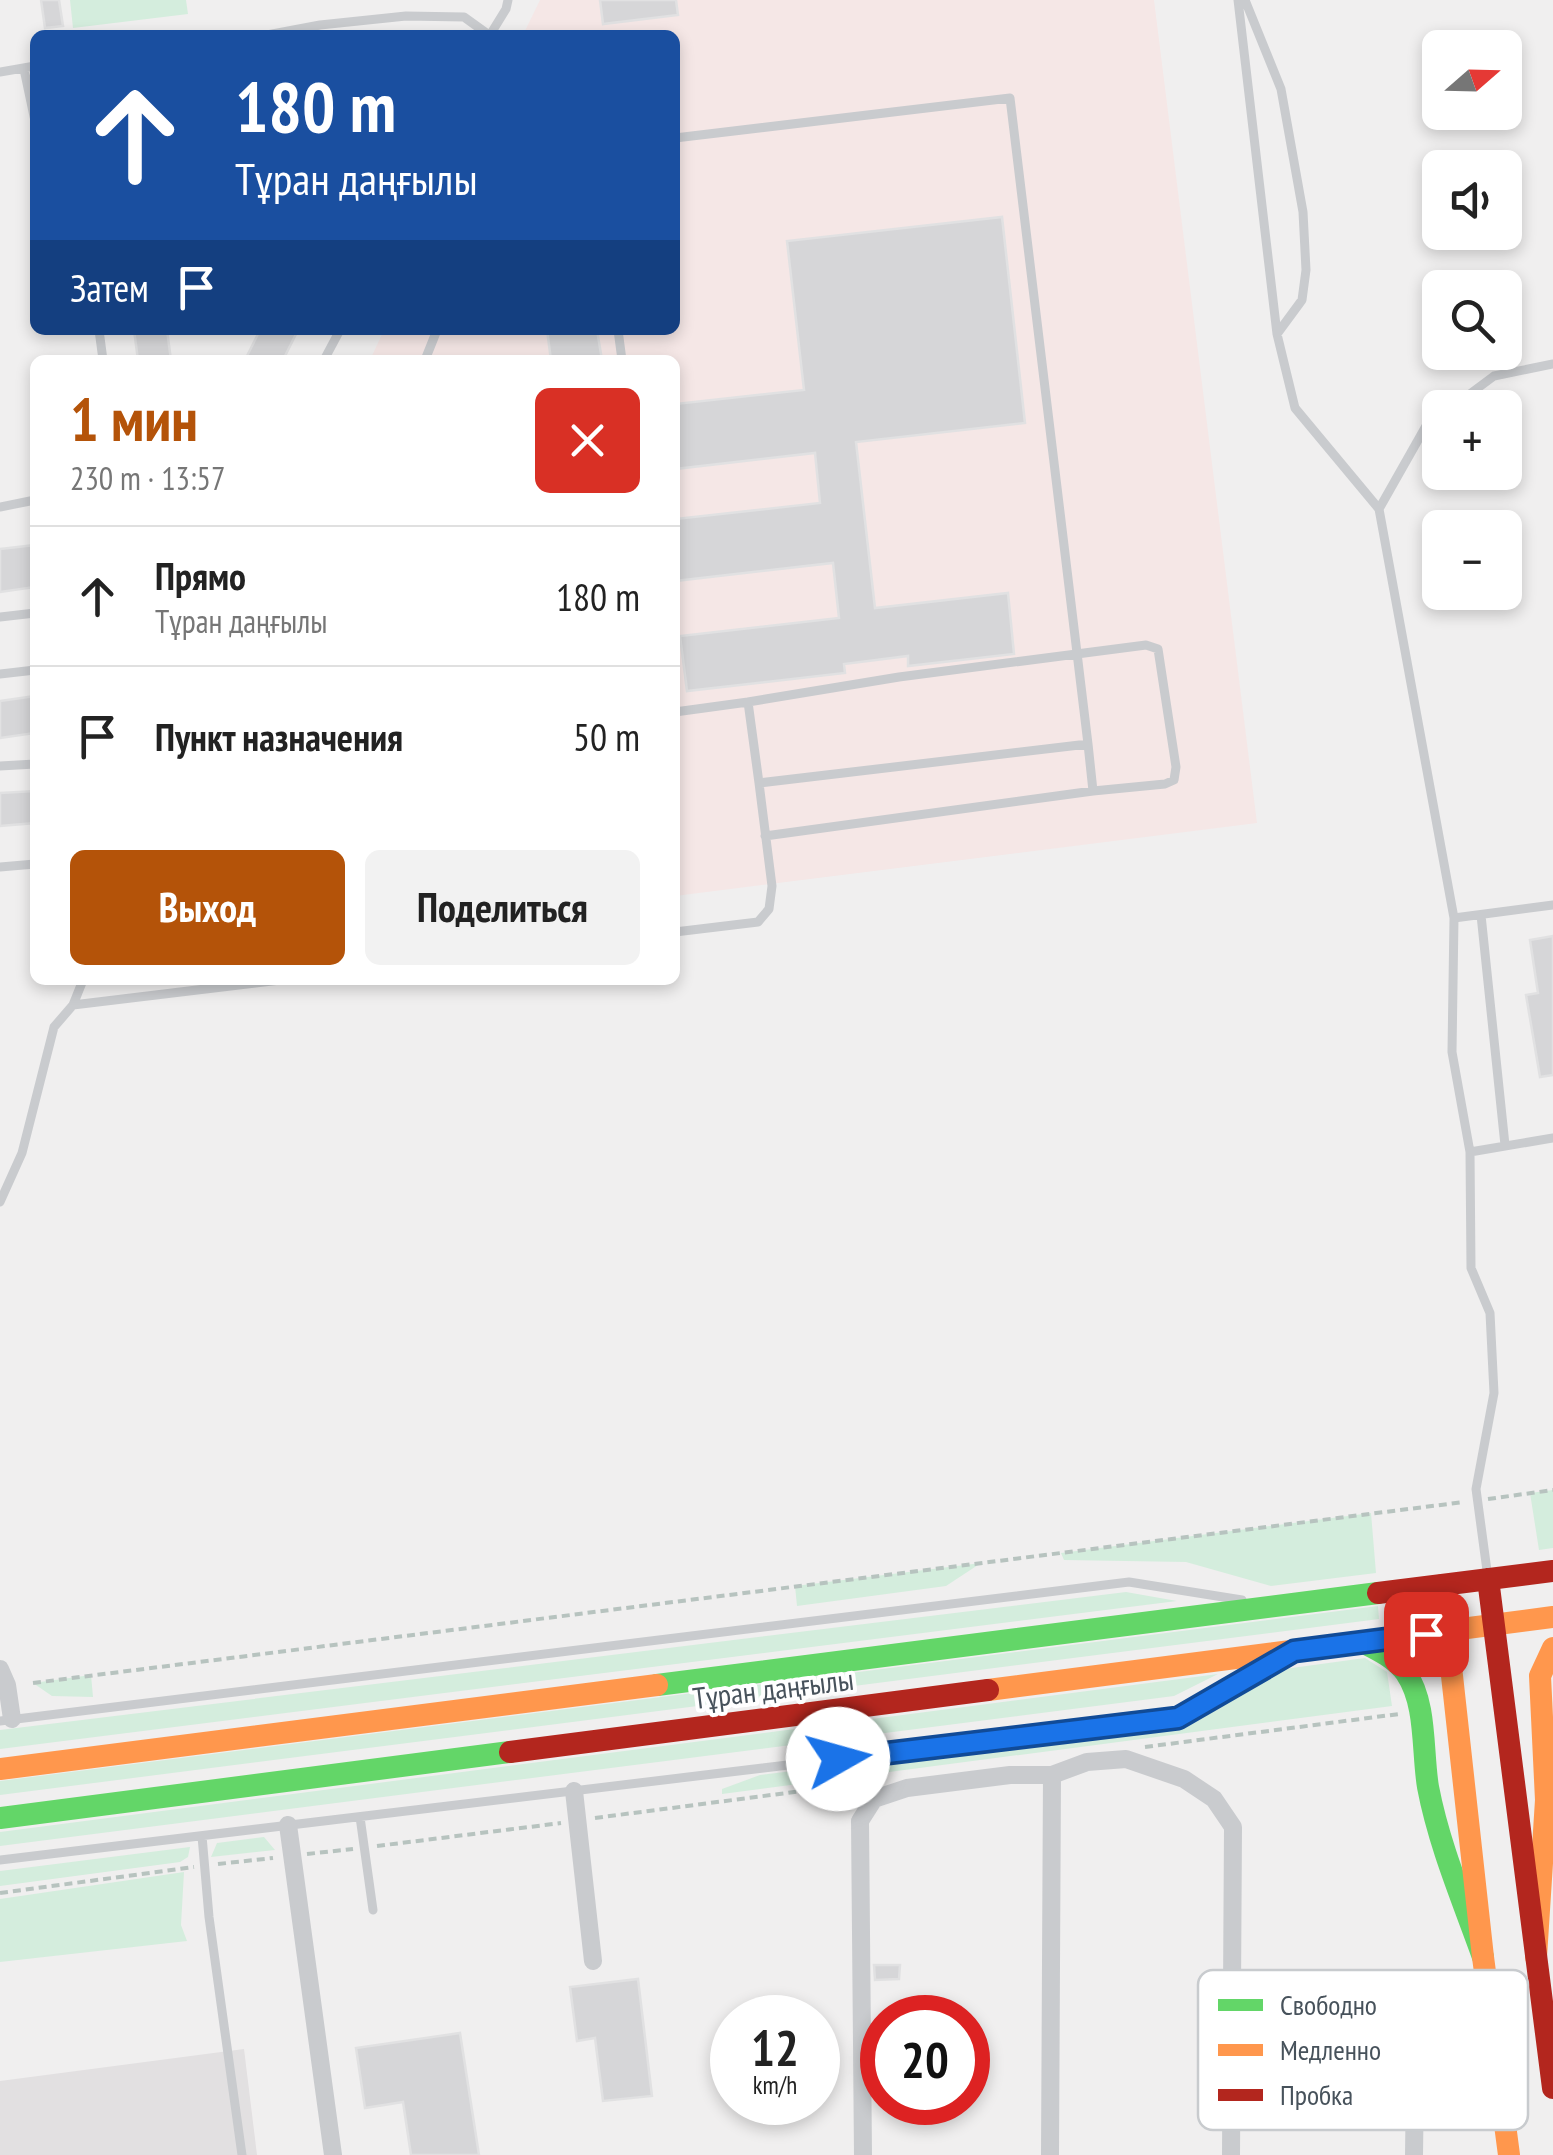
<!DOCTYPE html>
<html lang="ru">
<meta charset="utf-8">
<style>
body{margin:0;font-family:"PT Sans Narrow",sans-serif;background:#f2f2f2;color:#222;height:100vh;display:flex;flex-direction:column;font-size:38px;white-space:nowrap}
*{box-sizing:border-box;margin:0}
p{font-size:32px;color:#767676}
.icon{flex:none;width:55px;height:55px;fill:none;stroke:currentColor;stroke-width:2;stroke-linecap:round;stroke-linejoin:round}
.map{position:relative;flex:1;overflow:hidden}
.panel{position:absolute;left:30px;top:355px;width:650px;height:630px;display:flex;flex-direction:column;background:#fff;border-radius:15px;box-shadow:0 5px 15px #0003}
.panel>*{flex:none}
.banner{position:absolute;left:30px;top:30px;width:650px;height:305px;border-radius:15px;box-shadow:0 5px 15px #0003;background:#1a4fa0;color:#fff;overflow:hidden}
.needle{width:65px;rotate:70deg}
.controls{position:absolute;left:1422px;top:30px;display:grid;gap:20px}
.controls a{display:grid;place-items:center;width:100px;height:100px;border-radius:15px;background:#fff;box-shadow:0 5px 15px #0003;font-size:50px}
.speed{position:absolute;left:710px;top:1995px;display:flex;gap:20px;font-size:50px;font-weight:700;text-align:center}
.speed>*{display:grid;place-content:center;width:130px;height:130px;border-radius:50%;background:#fff;box-shadow:0 5px 15px #0003;line-height:1}
.speed small{font-size:25px;font-weight:400}
.speed .limit{border:15px solid #d22;background:#fff;color:#111}
.pin{position:absolute;display:grid;place-items:center;width:85px;height:85px;color:#fff;margin:-42px;border-radius:20px;box-shadow:0 5px 15px #0006}
.me{position:absolute;width:110px;margin:-55px;rotate:83deg;stroke-linejoin:round;filter:drop-shadow(0 0 8px #0008)}
.turn{display:flex;align-items:center;gap:35px;height:210px;padding:0 40px;font-size:45px}
.turn .icon{width:130px;height:130px;stroke-width:2.5}
.turn b{display:block;font-size:70px;line-height:85px}
.then{display:flex;align-items:center;height:95px;padding:0 40px;background:#0003;gap:20px;font-size:38px}
.round{display:grid;place-items:center;flex:none;width:105px;height:105px;border-radius:15px;background:#f2f2f2}
.head{display:flex;align-items:center;justify-content:space-between;height:170px;padding:0 40px}
h1{font-size:60px;font-weight:800;line-height:75px;color:#b45309}
.cta{display:flex;gap:20px;margin-top:auto;padding:20px 40px}
.cta a{flex:1;height:115px;border-radius:15px;background:#b45309;color:#fff;font-size:40px;font-weight:800;line-height:115px;text-align:center}
.cta a+a{background:#f2f2f2;color:#222}
ul{padding:0;list-style:none}
li{display:flex;align-items:center;gap:30px;height:140px;padding:0 40px;border-top:2px solid #e0e0e0}
li div{flex:1}
li b{display:block;font-size:38px}
li em{font-style:normal}
.map>svg:first-child{display:block}
.education{fill:#e2e0e1}
.medical{fill:#f5e7e6}
.green{fill:#d4eddd}
.building{fill:#d6d6d8;stroke:#e1e1e2;stroke-width:2.5}
.lines{fill:none;stroke-linecap:round;stroke-linejoin:round}
.path{stroke:#b7c3bf;stroke-width:4;stroke-dasharray:8 5;stroke-linecap:butt}
.lane{stroke:#c9cbce;stroke-width:9}
.street{stroke:#c9cbce;stroke-width:18}
.fast{stroke:#63d668;stroke-width:22}
.slow{stroke:#ff974d;stroke-width:22}
.jam{stroke:#b3261e;stroke-width:22}
.route-casing{stroke:#114b97;stroke-width:25}
.route{stroke:#1a73e8;stroke-width:18}
.labels{text-anchor:middle;dominant-baseline:central;stroke-width:8;stroke-linejoin:round;paint-order:stroke}
.street-label{font-size:30px;fill:#47525b;stroke:#fff}
.key{fill:#fff;stroke:#c8cbce;stroke-width:2.5}
.key-label{font-size:28px;fill:#47525b}
</style>
<div class="map">
<svg width="1553" height="2155" viewBox="0 0 1553 2155">
<rect width="100%" height="100%" fill="#f0efef"/>
<path class="education" d="M 244,2049 L 257,2155 L 0,2155 L 0,2081 Z"/>
<path class="medical" d="M 540,0 L 1154,0 L 1257,823 L 675,896 L 675,360 L 370,360 L 384,330 L 675,330 L 675,35 L 523,35 Z"/>
<path class="green" d="M 70,0 L 186,0 L 188,14 L 73,28 Z
M 1553,1490 L 1553,1548 L 1539,1550 L 1530,1493 Z
M 1371,1513 L 1376,1573 L 1271,1586 L 1186,1562 L 1064,1560 L 1061,1553 Z
M 981,1563 L 946,1586 L 797,1606 L 795,1586 Z
M 1126,1592 L 1177,1601 L 0,1749 L 0,1730 Z
M 1378,1606 L 1379,1619 L 0,1795 L 0,1781 Z
M 1365,1658 L 1387,1672 L 1392,1706 L 722,1794 L 722,1789 L 760,1775 L 1173,1724 L 1195,1717 L 1277,1670 Z
M 1218,1674 L 1174,1696 L 0,1846 L 0,1832 Z
M 91,1675 L 93,1697 L 52,1696 L 33,1683 Z
M 264,1837 L 275,1850 L 211,1857 L 217,1843 Z
M 190,1847 L 188,1857 L 180,1862 L 0,1886 L 0,1871 Z
M 184,1872 L 181,1925 L 187,1941 L 0,1962 L 0,1899 Z"/>
<path class="building" d="M 41,0 L 59,0 L 63,26 L 45,28 Z
M 600,0 L 676,0 L 678,15 L 603,24 Z
M 1002,217 L 1025,423 L 856,442 L 875,608 L 1008,593 L 1014,654 L 908,666 L 908,656 L 844,664 L 845,673 L 687,691 L 680,636 L 839,618 L 833,563 L 675,581 L 675,519 L 820,503 L 815,453 L 675,469 L 675,404 L 804,390 L 787,241 Z
M 134,330 L 167,330 L 171,360 L 138,360 Z
M 260,330 L 298,330 L 283,360 L 245,360 Z
M 547,330 L 597,330 L 602,360 L 551,360 Z
M 35,545 L 35,587 L 0,592 L 0,549 Z
M 35,696 L 35,733 L 0,738 L 0,701 Z
M 35,791 L 35,823 L 0,826 L 0,793 Z
M 1553,936 L 1553,1075 L 1540,1077 L 1526,995 L 1538,993 L 1530,940 Z
M 874,1965 L 900,1965 L 899,1979 L 875,1980 Z
M 638,1979 L 652,2096 L 603,2101 L 595,2038 L 577,2041 L 570,1987 Z
M 460,2033 L 479,2155 L 411,2155 L 403,2102 L 365,2108 L 356,2048 Z"/>
<g class="lines">
<path class="path" d="M 1488,1499 L 1553,1490
M 33,1683 L 1464,1502
M 1145,1747 L 1399,1714
M 595,1818 L 863,1783
M 377,1846 L 561,1823
M 307,1854 L 353,1849
M 218,1864 L 273,1858
M 0,1893 L 194,1867"/>
<path class="lane" d="M 1238,0 L 1277,334 L 1295,408 L 1379,509 L 1454,918 L 1452,1052 L 1470,1152 L 1471,1268 L 1490,1313 L 1494,1393 L 1476,1489 L 1488,1578
M 1245,0 L 1281,89 L 1303,212 L 1306,270 L 1302,300 L 1277,334
M 267,35 L 320,25 L 406,16 L 464,17 L 489,35
M 490,35 L 506,9 L 508,0
M 24,69 L 35,121
M 0,72 L 35,66
M 675,138 L 1010,98 L 1088,744 L 759,783 L 772,886 L 769,909 L 758,922 L 675,932
M 99,330 L 103,360
M 618,330 L 622,360
M 324,360 L 340,330
M 425,360 L 437,330
M 1451,408 L 1494,376 L 1553,364
M 0,507 L 35,500
M 1379,509 L 1426,426 L 1440,415
M 0,617 L 35,613
M 0,674 L 35,670
M 748,702 L 899,677 L 1146,645 L 1158,649 L 1176,767 L 1174,780 L 1165,784 L 1093,791
M 675,712 L 748,702 L 759,783
M 0,766 L 35,764
M 765,836 L 1093,791 L 1088,744
M 0,867 L 35,864
M 1481,915 L 1505,1145
M 1454,918 L 1553,905
M 73,1005 L 83,980
M 1470,1152 L 1553,1138
M 0,1202 L 22,1153 L 54,1027 L 73,1005 L 280,980
M 0,1721 L 1129,1582 L 1242,1600
M 360,1817 L 373,1910
M 202,1836 L 209,1917 L 242,2155
M 0,1860 L 1178,1718 L 1274,1662"/>
<path class="street" d="M 0,1669 L 7,1685 L 12,1719
M 574,1791 L 593,1961
M 288,1825 L 333,2155
M 863,2155 L 860,1821 L 874,1799 L 907,1788 L 1010,1775 L 1052,1775 L 1087,1762 L 1126,1759 L 1184,1779 L 1214,1799 L 1233,1827 L 1231,2155
M 1050,2155 L 1052,1775
M 1414,2155 L 1415,2080"/>
<path class="fast" d="M 1362,1642 C 1378,1650 1395,1658 1406,1673 C 1427,1704 1422,1751 1428,1787 C 1439,1845 1463,1901 1483,1957
M 657,1685 L 1378,1593
M 0,1818 L 510,1752"/>
<path class="slow" d="M 1442,1585 L 1483,1957 L 1509,2155
M 988,1690 L 1553,1617
M 0,1769 L 657,1685
M 1536,1957 L 1546,1800 L 1540,1676 L 1553,1648"/>
<path class="jam" d="M 1488,1579 L 1553,2088
M 1378,1593 L 1553,1571
M 510,1752 L 988,1690"/>
</g>
<g class="lines">
<defs>
<path id="route" d="M 838,1759 L 1178,1718 L 1294,1651 L 1426,1634"/>
</defs>
<use href="#route" class="route-casing"/>
<use href="#route" class="route"/>
</g>
<g class="labels">
<g class="street-label">
<text transform="translate(773 1688) rotate(-7)">Тұран даңғылы</text>
</g>
</g>
<rect x="1198" y="1970" width="330" height="160" rx="15" class="key"/>
<rect x="1218" y="1999" width="45" height="12" fill="#63d668"/>
<rect x="1218" y="2044" width="45" height="12" fill="#ff974d"/>
<rect x="1218" y="2089" width="45" height="12" fill="#b3261e"/>
<g class="key-label">
<text x="1280" y="2015">Свободно</text>
<text x="1280" y="2060">Медленно</text>
<text x="1280" y="2105">Пробка</text>
</g>
</svg>
<div class="controls">
<a><svg class="needle" viewBox="-14 -14 28 28"><path d="M0-13l5 13h-10z" fill="#e53935"/><path d="M0 13l5-13h-10z" fill="#767676"/></svg></a>
<a><svg class="icon" aria-label="sound" viewBox="0 0 24 24"><path d="M4 9h4l5-4v14l-5-4H4zM17 9q2 3 0 6"/></svg></a>
<a><svg class="icon" aria-label="search" viewBox="0 0 24 24"><circle cx="10" cy="10" r="6"/><path d="M15 15l6 6"/></svg></a>
<a>+</a>
<a>−</a>
</div>
<div class="speed"><div>12<small>km/h</small></div><div class="limit">20</div></div>
<div class="pin" style="left:1426px;top:1634px;background:#d93025"><svg class="icon" aria-label="arrive" viewBox="0 0 24 24"><path d="M6 21V4h12l-3 4 3 4H6"/></svg></div>
<svg class="me" style="left:838px;top:1759px" viewBox="-20 -20 40 40"><circle r="19" fill="#fff"/><path d="M0-13L10 11 0 6-10 11z" fill="#1a73e8"/></svg>
<div class="banner">
<div class="turn"><svg class="icon" aria-label="ahead" viewBox="0 0 24 24"><path d="M12 20V5M6 11l6-6 6 6"/></svg><div><b>180 m</b>Тұран даңғылы</div></div>
<div class="then">Затем<svg class="icon" aria-label="arrive" viewBox="0 0 24 24"><path d="M6 21V4h12l-3 4 3 4H6"/></svg></div>
</div>
<section class="panel">
<div class="head"><div><h1>1 мин</h1><p>230 m · 13:57</p></div><a class="round" style="background:#d93025;color:#fff"><svg class="icon" aria-label="close" viewBox="0 0 24 24"><path d="M6 6l12 12M18 6L6 18"/></svg></a></div>
<ul>
<li><svg class="icon" aria-label="ahead" viewBox="0 0 24 24"><path d="M12 20V5M6 11l6-6 6 6"/></svg><div><b>Прямо</b><p>Тұран даңғылы</p></div><em>180 m</em></li>
<li><svg class="icon" aria-label="arrive" viewBox="0 0 24 24"><path d="M6 21V4h12l-3 4 3 4H6"/></svg><div><b>Пункт назначения</b></div><em>50 m</em></li>
</ul>
<div class="cta"><a>Выход</a><a>Поделиться</a></div>
</section>
</div>
